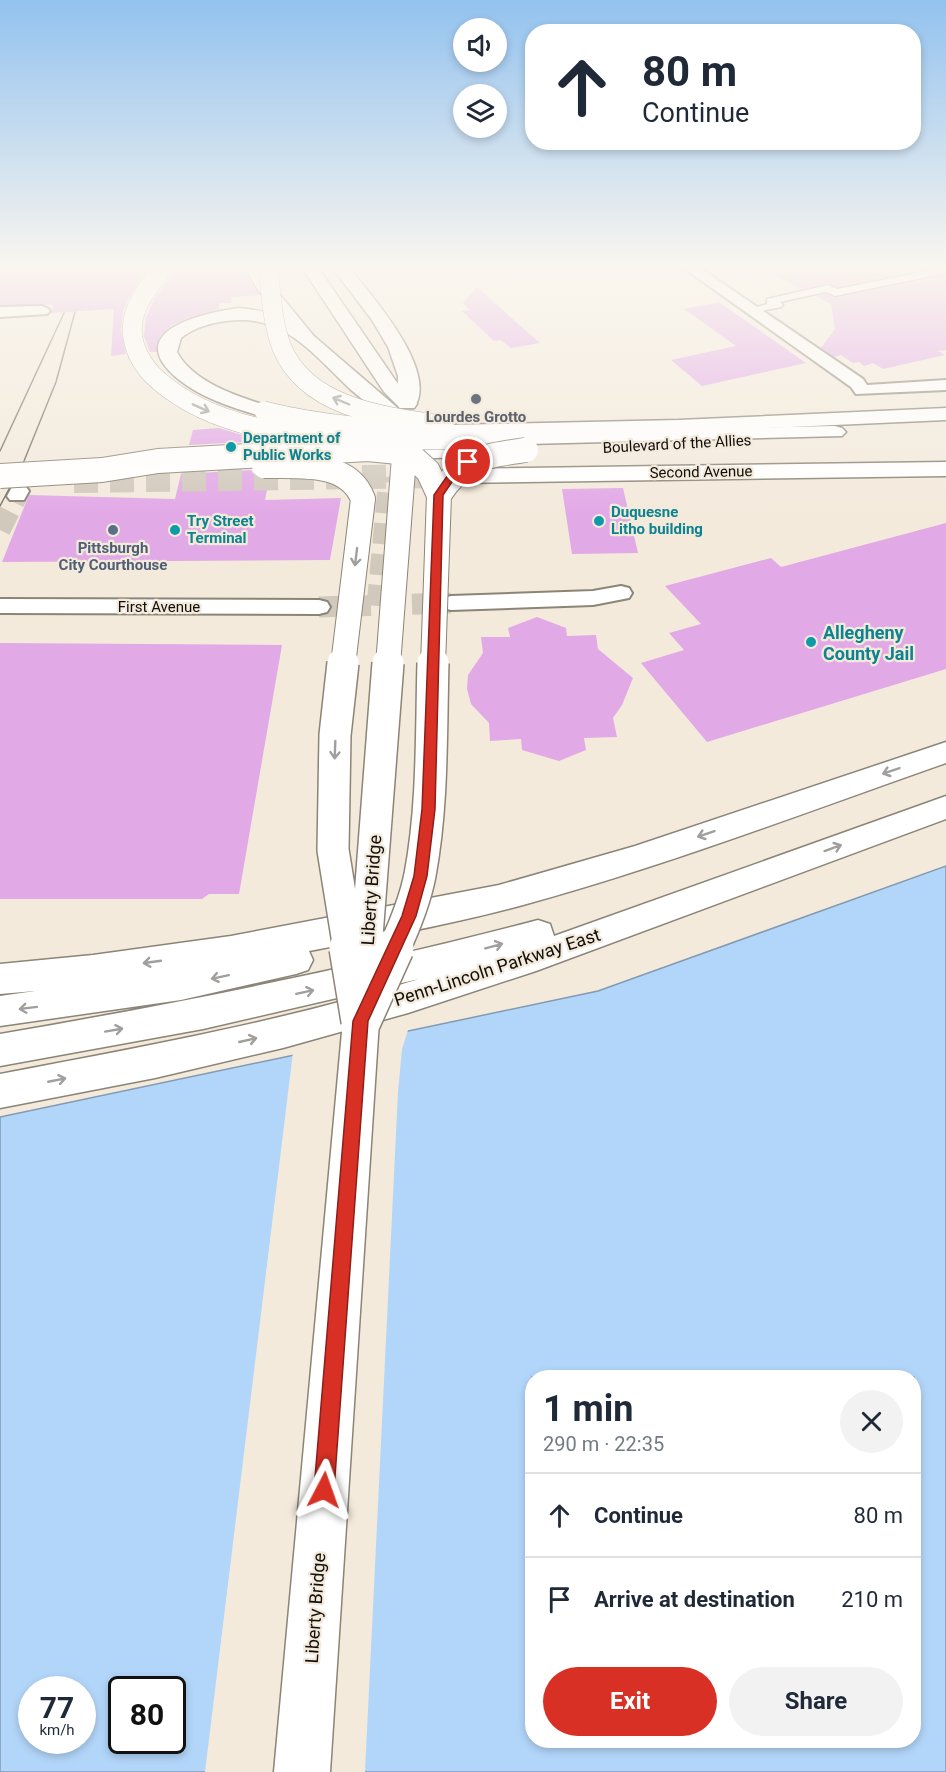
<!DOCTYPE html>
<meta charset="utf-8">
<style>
body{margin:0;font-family:Roboto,sans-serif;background:#f2f2f3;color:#1f2937;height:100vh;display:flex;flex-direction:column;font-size:22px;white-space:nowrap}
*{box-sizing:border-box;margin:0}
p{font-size:20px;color:#747a83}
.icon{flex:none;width:33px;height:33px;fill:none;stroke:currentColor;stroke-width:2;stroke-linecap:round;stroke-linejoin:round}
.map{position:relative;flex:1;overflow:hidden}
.details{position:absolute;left:525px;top:1370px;width:396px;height:378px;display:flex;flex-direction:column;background:#fff;border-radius:24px;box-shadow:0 3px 9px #0003}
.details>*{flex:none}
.guide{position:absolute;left:525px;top:24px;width:396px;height:126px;border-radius:24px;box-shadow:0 3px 9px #0003;background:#fff;color:#1f2937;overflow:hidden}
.buttons{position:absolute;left:453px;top:18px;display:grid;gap:12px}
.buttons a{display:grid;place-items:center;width:54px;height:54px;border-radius:50%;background:#fff;box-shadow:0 3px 9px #0003;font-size:30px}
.speed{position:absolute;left:18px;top:1676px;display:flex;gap:12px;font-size:30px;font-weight:700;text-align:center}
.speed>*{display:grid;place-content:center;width:78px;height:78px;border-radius:50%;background:#fff;box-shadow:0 3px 9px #0003;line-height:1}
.speed small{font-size:15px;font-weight:400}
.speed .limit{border:3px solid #111;border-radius:9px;background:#fff;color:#111}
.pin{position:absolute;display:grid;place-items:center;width:51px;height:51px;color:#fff;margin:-26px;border:3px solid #fff;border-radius:50%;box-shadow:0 2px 6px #0007}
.me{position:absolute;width:66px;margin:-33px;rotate:4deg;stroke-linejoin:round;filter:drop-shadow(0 0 4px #0008)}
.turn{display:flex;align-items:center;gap:21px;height:126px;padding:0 18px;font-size:27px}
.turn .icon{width:78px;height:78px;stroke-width:2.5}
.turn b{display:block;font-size:42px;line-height:51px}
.round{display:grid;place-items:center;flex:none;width:63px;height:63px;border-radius:32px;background:#f2f2f3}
.summary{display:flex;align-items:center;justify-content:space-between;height:102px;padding:0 18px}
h1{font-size:36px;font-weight:700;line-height:45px}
.button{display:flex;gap:12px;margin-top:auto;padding:12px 18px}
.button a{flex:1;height:69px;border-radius:36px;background:#d93025;color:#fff;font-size:24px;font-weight:700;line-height:69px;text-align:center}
.button a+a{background:#f2f2f3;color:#1f2937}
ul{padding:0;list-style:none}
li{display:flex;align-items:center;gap:18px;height:84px;padding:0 18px;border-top:2px solid #e0e1e3}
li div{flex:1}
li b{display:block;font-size:22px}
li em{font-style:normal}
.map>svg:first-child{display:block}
.water{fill:#b2d6fa;stroke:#829ab2;stroke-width:1.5;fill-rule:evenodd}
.pier{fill:#f3eadc}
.building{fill:#e2a9e7}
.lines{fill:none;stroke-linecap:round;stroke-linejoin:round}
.minor-tunnel{stroke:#d1c9bc;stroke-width:21;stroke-dasharray:21 10;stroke-linecap:butt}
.secondary-tunnel{stroke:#d1c9bc;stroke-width:24;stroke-dasharray:24 12;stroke-linecap:butt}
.pedestrian-casing{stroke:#8b8477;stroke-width:3}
.minor-casing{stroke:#8b8477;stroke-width:4}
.secondary-casing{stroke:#8b8477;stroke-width:3}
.primary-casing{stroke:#8b8477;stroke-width:3}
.trunk-casing{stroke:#8b8477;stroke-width:3}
.motorway-casing{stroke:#8b8477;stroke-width:3}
.pedestrian{fill:#fff;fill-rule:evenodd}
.minor{fill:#fff;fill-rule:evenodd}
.secondary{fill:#fff;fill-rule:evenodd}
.primary{fill:#fff;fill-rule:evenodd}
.trunk{fill:#fff;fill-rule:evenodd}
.motorway{fill:#fff;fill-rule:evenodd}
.tram{stroke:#787269;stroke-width:1.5}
.primary-bridge-casing{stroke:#8b8477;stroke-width:26;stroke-linecap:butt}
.trunk-bridge-far3-casing{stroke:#8b8477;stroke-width:20;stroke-linecap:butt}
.trunk-bridge-far2-casing{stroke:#8b8477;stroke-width:26;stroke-linecap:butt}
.trunk-bridge-far1-casing{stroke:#8b8477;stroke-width:34;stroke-linecap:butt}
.trunk-bridge-casing{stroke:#8b8477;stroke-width:42;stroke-linecap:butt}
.motorway-bridge-casing{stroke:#8b8477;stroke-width:20;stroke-linecap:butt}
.primary-bridge{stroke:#fff;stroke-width:24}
.trunk-bridge-far3{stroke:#fff;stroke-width:19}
.trunk-bridge-far2{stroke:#fff;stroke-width:24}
.trunk-bridge-far1{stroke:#fff;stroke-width:31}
.trunk-bridge{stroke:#fff;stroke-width:39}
.motorway-bridge{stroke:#fff;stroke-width:19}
.oneway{stroke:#a09f9d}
.route{fill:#d93025;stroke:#8d1f18;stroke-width:1.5}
.worship-dot{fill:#6b7280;stroke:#f3eadc;stroke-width:2}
.culture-dot{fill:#0f9aa8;stroke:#f3eadc;stroke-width:2}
.service-dot{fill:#5c6f8a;stroke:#f3eadc;stroke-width:2}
.labels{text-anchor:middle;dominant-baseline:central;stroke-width:4.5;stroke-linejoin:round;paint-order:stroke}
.far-worship-label{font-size:15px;font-weight:bold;fill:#5b616d;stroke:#f3eadc}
.far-culture-label{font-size:15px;font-weight:bold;fill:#0d838f;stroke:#f3eadc;text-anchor:start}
.far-street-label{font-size:15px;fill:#120f0a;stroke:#f3eadc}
.far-service-label{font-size:15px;font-weight:bold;fill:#4e5e75;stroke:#f3eadc}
.culture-label{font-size:18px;font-weight:bold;fill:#0d838f;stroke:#f3eadc;text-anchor:start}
.street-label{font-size:18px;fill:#120f0a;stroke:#f3eadc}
</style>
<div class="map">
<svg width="946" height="1772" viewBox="0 0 946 1772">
<rect width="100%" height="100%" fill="#f3eadc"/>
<path class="water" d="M 946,866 L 946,1772 L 0,1772 L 0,1117 L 598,991 ZM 532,1377 L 914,1377 L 914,1740 L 532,1740 ZM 32,1689 L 82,1689 L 82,1740 L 32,1740 ZM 122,1689 L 172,1689 L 172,1740 L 122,1740 Z"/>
<path class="pier" d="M 409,1027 L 402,1049 L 398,1092 L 365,1772 L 205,1772 L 293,1052 Z"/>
<path class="building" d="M 0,266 L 150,266 L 131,293 L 123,311 L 121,330 L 126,354 L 111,356 L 114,309 L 51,313 L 53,305 L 0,305 Z
M 175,266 L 242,266 L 259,295 L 231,297 L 232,303 L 219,303 L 219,309 L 188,318 L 172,325 L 160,336 L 157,352 L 150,352 L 144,336 L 146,317 L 155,298 L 173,273 Z
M 808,266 L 941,266 L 837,287 L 827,283 L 801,289 L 771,273 Z
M 946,275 L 946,350 L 938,351 L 945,355 L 883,369 L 873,363 L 864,366 L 859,362 L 853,363 L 841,355 L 834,357 L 821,348 L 835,329 L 831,304 L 816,296 L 826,294 L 835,298 Z
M 477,287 L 516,322 L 540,343 L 511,348 L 501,340 L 494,341 L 462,311 L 470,310 L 463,303 Z
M 719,302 L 806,363 L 702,386 L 671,360 L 736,346 L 684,309 Z
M 219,428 L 255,439 L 265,441 L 189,445 L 193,430 Z
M 251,470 L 257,479 L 269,480 L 265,500 L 341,498 L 330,560 L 2,562 L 29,495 L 175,499 L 181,474 Z
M 623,488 L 638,553 L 572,554 L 562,489 Z
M 946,523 L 946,669 L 707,742 L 641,663 L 684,650 L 669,633 L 701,624 L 665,586 L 771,558 L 781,567 Z
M 537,617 L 566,628 L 567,636 L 596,635 L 598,649 L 633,678 L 622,705 L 613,718 L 617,737 L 584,738 L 586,750 L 559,761 L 522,750 L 521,739 L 490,741 L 489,723 L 471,704 L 467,689 L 468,675 L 483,653 L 481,637 L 510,637 L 508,628 Z
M 0,643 L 282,645 L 239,894 L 209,894 L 202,899 L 0,899 Z"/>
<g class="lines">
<path class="minor-tunnel" d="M 0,530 L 17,496
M 377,606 L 389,477
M 319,607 L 451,603"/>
<path class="secondary-tunnel" d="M 74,481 L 436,476"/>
<defs>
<path id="pedestrian" d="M 946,267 L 946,273 L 835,296 L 826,292 L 780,302 L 783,305 L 781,307 L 753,313 L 747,310 L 767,304 L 767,299 L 828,285 L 837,289 Z"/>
<path id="minor" d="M 681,266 L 697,266 L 863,379 L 867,385 L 946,380 L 946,390 L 856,394 L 851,387 Z
M 42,306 L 47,308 L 50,311 L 47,314 L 0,317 L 0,307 Z
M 19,485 L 26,487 L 29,491 L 24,500 L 10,500 L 7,496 L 12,487 Z
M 621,586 L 629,588 L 632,593 L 629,598 L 593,605 L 451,610 L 443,608 L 440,603 L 443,598 L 451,596 L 593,591 Z
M 0,599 L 319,600 L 327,602 L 330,607 L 327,612 L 319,614 L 0,613 Z"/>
<path id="secondary" d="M 946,462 L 946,476 L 455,483 L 447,481 L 444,476 L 447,471 L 455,469 Z"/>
<path id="primary" d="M 301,266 L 317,266 L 398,384 L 417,404 L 414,408 L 400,408 L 384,392 Z
M 512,444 L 520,445 L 523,450 L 520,455 L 408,459 L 400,458 L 397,453 L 400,448 L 408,447 Z"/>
<path id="trunk" d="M 239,308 C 262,310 280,315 301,325 L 414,422 L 411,426 L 404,428 L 397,426 C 381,414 365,402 350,389 C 313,354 283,313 227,321 C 210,323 195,327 181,338 L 177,352 C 193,383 240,397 271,407 L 274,411 L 271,415 L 264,417 L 257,415 C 230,407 200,397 178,379 C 120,331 203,313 239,308 Z
M 946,408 L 946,420 L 679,432 L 447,437 L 440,435 L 436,431 L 440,427 L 447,425 L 679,420 Z
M 361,1005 L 374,1010 L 379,1021 L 330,1772 L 274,1772 L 343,1021 L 348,1010 Z"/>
<path id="motorway" d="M 244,266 L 260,266 L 271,284 L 313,335 L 311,339 L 297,339 L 258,290 Z
M 331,266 L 348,266 C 370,294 440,371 414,408 L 400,408 L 397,404 L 398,376 L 388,347 L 372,320 Z
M 835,426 L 842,428 L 846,432 L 842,436 L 448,446 L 440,445 L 437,440 L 440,435 L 448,434 Z
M 946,742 L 946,763 C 806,812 666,866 523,905 C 453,924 380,937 309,951 L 313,960 L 308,970 L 296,974 L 181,1000 L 0,1026 L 0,996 L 35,991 L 0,994 L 0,964 L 93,955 L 231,936 L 499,885 L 635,846 Z
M 946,796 L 946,819 L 536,971 L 408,1013 L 283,1048 L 155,1078 L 0,1108 L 0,1074 C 140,1047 282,1022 419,979 L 203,1029 L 0,1066 L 0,1034 C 181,1003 360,967 538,920 L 550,924 L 554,936 Z"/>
</defs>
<use href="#pedestrian" class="pedestrian-casing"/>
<use href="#minor" class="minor-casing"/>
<use href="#secondary" class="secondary-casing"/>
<use href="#primary" class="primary-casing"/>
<use href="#trunk" class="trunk-casing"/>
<use href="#motorway" class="motorway-casing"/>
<use href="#pedestrian" class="pedestrian"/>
<use href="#minor" class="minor"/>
<use href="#secondary" class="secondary"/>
<use href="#primary" class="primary"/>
<use href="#trunk" class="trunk"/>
<use href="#motorway" class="motorway"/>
<path class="tram" d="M 0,451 L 64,313
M 0,506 L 24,461 L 56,382 L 75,312"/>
<defs>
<path id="primary-bridge" d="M 0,476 L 102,470 L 158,461 L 368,449 L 408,453"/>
<path id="trunk-bridge-far3" d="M 264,411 C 324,426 385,430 447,431"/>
<path id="trunk-bridge-far2" d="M 408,453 L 428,471 L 439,495 L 433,665
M 264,466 C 299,467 348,460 363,499 L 343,665
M 439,495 C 464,457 484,456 526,450
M 388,665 L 404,457"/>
<path id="trunk-bridge-far1" d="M 343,663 L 335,735 L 333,850 L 349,949
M 366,949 L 388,663
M 394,949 C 405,925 415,901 420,875 C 433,806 431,734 433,663"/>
<path id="trunk-bridge" d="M 349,948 L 361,1021
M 364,971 L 366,948
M 361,1021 L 394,948"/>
<path id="motorway-bridge" d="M 164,266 C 152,283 136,300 133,321 C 129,344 142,367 159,381 C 233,445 356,440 448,440
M 268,266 C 271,293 272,322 282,348 C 307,407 381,416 436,424"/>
</defs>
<use href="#primary-bridge" class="primary-bridge-casing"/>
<use href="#trunk-bridge-far3" class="trunk-bridge-far3-casing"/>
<use href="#trunk-bridge-far2" class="trunk-bridge-far2-casing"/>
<use href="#trunk-bridge-far1" class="trunk-bridge-far1-casing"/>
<use href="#trunk-bridge" class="trunk-bridge-casing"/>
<use href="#motorway-bridge" class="motorway-bridge-casing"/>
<use href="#primary-bridge" class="primary-bridge"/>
<use href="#trunk-bridge-far3" class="trunk-bridge-far3"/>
<use href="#trunk-bridge-far2" class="trunk-bridge-far2"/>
<use href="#trunk-bridge-far1" class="trunk-bridge-far1"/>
<use href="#trunk-bridge" class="trunk-bridge"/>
<use href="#motorway-bridge" class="motorway-bridge"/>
</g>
<defs><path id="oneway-shaft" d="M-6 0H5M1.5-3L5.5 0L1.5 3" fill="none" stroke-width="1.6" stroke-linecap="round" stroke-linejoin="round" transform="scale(1.5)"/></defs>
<g class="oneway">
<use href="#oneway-shaft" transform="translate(341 401) rotate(-157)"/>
<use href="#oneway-shaft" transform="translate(201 408) rotate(24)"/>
<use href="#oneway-shaft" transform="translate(356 557) rotate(97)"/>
<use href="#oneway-shaft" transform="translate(335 750) rotate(92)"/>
<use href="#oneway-shaft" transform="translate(891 771) rotate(161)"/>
<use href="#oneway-shaft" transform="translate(706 834) rotate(161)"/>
<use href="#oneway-shaft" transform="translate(833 848) rotate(-20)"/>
<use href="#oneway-shaft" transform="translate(494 946) rotate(-15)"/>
<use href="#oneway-shaft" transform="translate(152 962) rotate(172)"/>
<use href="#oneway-shaft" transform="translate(220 977) rotate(168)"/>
<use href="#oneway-shaft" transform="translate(305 992) rotate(-12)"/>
<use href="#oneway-shaft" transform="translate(28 1008) rotate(173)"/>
<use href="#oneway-shaft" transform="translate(114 1030) rotate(-10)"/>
<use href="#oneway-shaft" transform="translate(248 1040) rotate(-13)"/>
<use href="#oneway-shaft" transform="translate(57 1080) rotate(-11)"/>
</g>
<linearGradient id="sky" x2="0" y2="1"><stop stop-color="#92c2ef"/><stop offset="0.52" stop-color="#faf6ef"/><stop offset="1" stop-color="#faf6ef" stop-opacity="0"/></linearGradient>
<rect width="946" height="514" fill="url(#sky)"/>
<path class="route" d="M 465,460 L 473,462 L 458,473 L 443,495 L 435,809 L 427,876 L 416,916 L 368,1021 L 334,1490 L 331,1497 L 324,1500 L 317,1497 L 314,1490 L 353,1021 L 402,916 L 414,876 L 422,809 L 434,495 L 452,469 Z"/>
<circle class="worship-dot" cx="476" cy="399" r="6"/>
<g class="culture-dot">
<circle cx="231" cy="447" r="6"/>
<circle cx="599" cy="521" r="6"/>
<circle cx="175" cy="530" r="6"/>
<circle cx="811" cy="642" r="6"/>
</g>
<circle class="service-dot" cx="113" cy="530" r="6"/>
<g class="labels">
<g class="far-worship-label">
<text x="476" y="417">Lourdes Grotto</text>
</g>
<g class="far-culture-label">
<text x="243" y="438">Department of<tspan x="243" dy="17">Public Works</tspan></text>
<text x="611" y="512">Duquesne<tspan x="611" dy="17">Litho building</tspan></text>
<text x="187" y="521">Try Street<tspan x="187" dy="17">Terminal</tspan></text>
</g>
<g class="far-street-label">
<text transform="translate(677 444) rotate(-3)">Boulevard of the Allies</text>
<text transform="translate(701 472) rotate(-1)">Second Avenue</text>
<text x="159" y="607">First Avenue</text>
</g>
<g class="far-service-label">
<text x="113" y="548">Pittsburgh<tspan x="113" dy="17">City Courthouse</tspan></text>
</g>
<g class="culture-label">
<text x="823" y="632">Allegheny<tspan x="823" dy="21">County Jail</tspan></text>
</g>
<g class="street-label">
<text transform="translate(371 890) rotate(-86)">Liberty Bridge</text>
<text transform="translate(497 967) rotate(-18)">Penn-Lincoln Parkway East</text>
<text transform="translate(315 1608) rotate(-86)">Liberty Bridge</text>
</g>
</g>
</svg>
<div class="buttons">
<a><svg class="icon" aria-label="sound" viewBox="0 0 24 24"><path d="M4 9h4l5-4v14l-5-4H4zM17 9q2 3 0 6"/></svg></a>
<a><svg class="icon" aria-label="layers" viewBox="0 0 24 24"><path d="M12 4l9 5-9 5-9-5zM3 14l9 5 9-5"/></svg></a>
</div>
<div class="speed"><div>77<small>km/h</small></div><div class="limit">80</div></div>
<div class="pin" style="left:468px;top:462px;background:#d93025"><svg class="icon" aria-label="arrive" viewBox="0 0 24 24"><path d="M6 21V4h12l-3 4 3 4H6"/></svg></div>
<svg class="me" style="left:324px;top:1490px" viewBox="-20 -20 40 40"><path d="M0-17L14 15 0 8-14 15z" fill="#d93025" stroke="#fff" stroke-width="4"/></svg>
<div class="guide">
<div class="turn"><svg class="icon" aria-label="ahead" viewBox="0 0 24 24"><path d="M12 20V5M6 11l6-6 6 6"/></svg><div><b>80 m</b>Continue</div></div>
</div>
<section class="details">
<div class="summary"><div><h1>1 min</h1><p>290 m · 22:35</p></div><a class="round"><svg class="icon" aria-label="close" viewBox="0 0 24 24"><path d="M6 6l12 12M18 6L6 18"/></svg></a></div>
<ul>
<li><svg class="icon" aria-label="ahead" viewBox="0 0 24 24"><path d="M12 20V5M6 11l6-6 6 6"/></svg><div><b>Continue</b></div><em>80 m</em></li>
<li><svg class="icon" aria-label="arrive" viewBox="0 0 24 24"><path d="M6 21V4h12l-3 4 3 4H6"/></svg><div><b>Arrive at destination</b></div><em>210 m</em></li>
</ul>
<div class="button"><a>Exit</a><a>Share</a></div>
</section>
</div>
